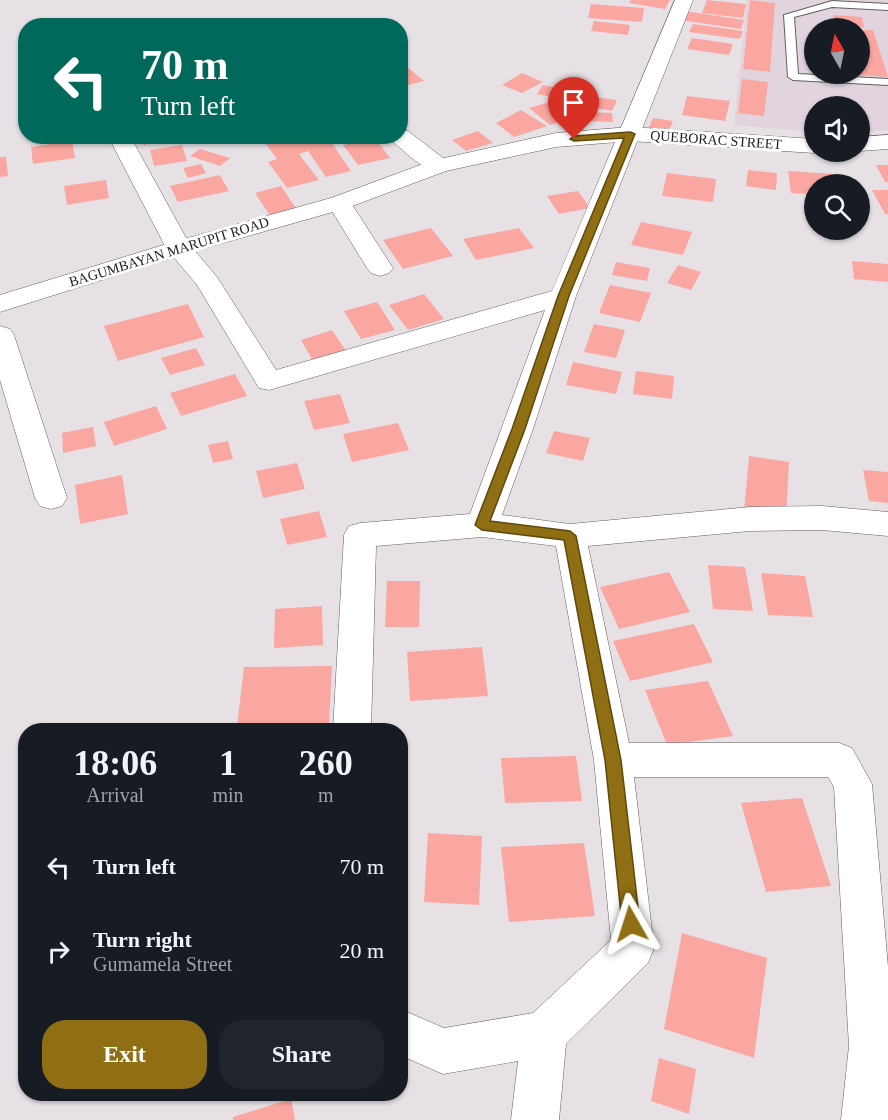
<!DOCTYPE html>
<style>
body{margin:0;font-family:Georgia,serif;background:#20242c;color:#f1f3f6;height:100vh;display:flex;flex-direction:column;font-size:22px;white-space:nowrap}
*{box-sizing:border-box;margin:0}
p{font-size:20px;color:#9ea1a6}
.icon{flex:none;width:33px;height:33px;fill:none;stroke:currentColor;stroke-width:2;stroke-linecap:round;stroke-linejoin:round}
.map{position:relative;flex:1;overflow:hidden}
.panel{position:absolute;left:18px;top:723px;width:390px;height:378px;display:flex;flex-direction:column;background:#171b24;border-radius:24px;box-shadow:0 2px 4px #0004}
.panel>*{flex:none}
.guide{position:absolute;left:18px;top:18px;width:390px;height:126px;border-radius:24px;box-shadow:0 2px 4px #0004;background:#00695c;color:#fff;overflow:hidden}
.needle{width:39px;rotate:351deg}
.controls{position:absolute;left:804px;top:18px;display:grid;gap:12px}
.controls a{display:grid;place-items:center;width:66px;height:66px;border-radius:50%;background:#171b24;box-shadow:0 2px 4px #0004;font-size:30px}
.pin{position:absolute;display:grid;place-items:center;width:51px;height:51px;color:#fff;margin:-62px -26px;border-radius:50% 50% 50% 0;rotate:-45deg;box-shadow:0 0 6px #0007}
.pin .icon{rotate:45deg}
.me{position:absolute;width:66px;margin:-33px;rotate:354deg;stroke-linejoin:round;filter:drop-shadow(0 0 4px #0008)}
.turn{display:flex;align-items:center;gap:21px;height:126px;padding:0 24px;font-size:27px}
.turn .icon{width:78px;height:78px;stroke-width:2.5}
.turn b{display:block;font-size:42px;line-height:51px}
.eta{display:flex;justify-content:space-evenly;align-items:center;height:102px;text-align:center}
.eta b{font-size:36px;font-weight:800;line-height:42px}
.action{display:flex;gap:12px;margin-top:auto;padding:12px 24px}
.action a{flex:1;height:69px;border-radius:24px;background:#906f14;color:#fff;font-size:24px;font-weight:800;line-height:69px;text-align:center}
.action a+a{background:#20242c;color:#f1f3f6}
ul{padding:0;list-style:none}
li{display:flex;align-items:center;gap:18px;height:84px;padding:0 24px}
li div{flex:1}
li b{display:block;font-size:22px}
li em{font-style:normal}
.map>svg:first-child{display:block}
.built{fill:#e1d4df;fill-rule:evenodd}
.building{fill:#faa7a1}
.lines{fill:none;stroke-linecap:round;stroke-linejoin:round}
.service-casing{stroke:#635e63;stroke-width:2}
.minor-casing{stroke:#635e63;stroke-width:1}
.tertiary-casing{stroke:#635e63;stroke-width:1}
.service{fill:#fff;fill-rule:evenodd}
.minor{fill:#fff;fill-rule:evenodd}
.tertiary{fill:#fff;fill-rule:evenodd}
.route{fill:#906f14;stroke:#5e480d;stroke-width:1.5}
.labels{text-anchor:middle;dominant-baseline:central;stroke-width:6;stroke-linejoin:round;paint-order:stroke}
.far-street-label{font-size:14px;fill:#1d1b1d;stroke:#fff}
</style>
<div class="map">
<svg width="888" height="1120" viewBox="0 0 888 1120">
<rect width="100%" height="100%" fill="#e7e1e6"/>
<path class="built" d="M 747,0 L 888,0 L 888,130 L 860,133 L 860,106 L 814,106 L 814,132 L 734,125 ZM 814,28 L 860,28 L 860,74 L 814,74 Z"/>
<path class="building" d="M 631,0 L 670,0 L 665,9 L 629,3 Z
M 707,0 L 746,4 L 743,18 L 702,13 Z
M 750,0 L 775,3 L 770,72 L 743,69 Z
M 591,4 L 644,8 L 642,22 L 588,18 Z
M 684,11 L 744,20 L 741,29 L 680,20 Z
M 833,15 L 862,17 L 864,27 L 834,25 Z
M 594,21 L 630,25 L 628,35 L 591,31 Z
M 693,24 L 743,31 L 740,39 L 689,32 Z
M 860,30 L 873,30 L 888,77 L 860,75 Z
M 692,38 L 733,44 L 729,55 L 687,49 Z
M 406,66 L 424,81 L 400,87 L 400,67 Z
M 522,73 L 543,82 L 522,93 L 502,85 Z
M 742,79 L 768,82 L 764,116 L 738,113 Z
M 543,85 L 564,89 L 557,98 L 537,94 Z
M 687,96 L 730,101 L 725,121 L 682,115 Z
M 595,97 L 617,100 L 612,111 L 590,107 Z
M 553,101 L 574,117 L 550,125 L 529,108 Z
M 521,110 L 547,126 L 514,137 L 496,123 Z
M 584,112 L 612,113 L 613,122 L 584,121 Z
M 653,118 L 673,121 L 667,135 L 647,132 Z
M 478,131 L 493,143 L 466,151 L 452,140 Z
M 137,136 L 163,136 L 165,139 L 144,145 Z
M 291,136 L 327,136 L 351,171 L 326,177 L 308,151 L 299,154 L 319,180 L 287,188 L 268,162 L 277,159 L 265,143 Z
M 375,138 L 390,158 L 358,165 L 343,145 Z
M 72,141 L 75,158 L 33,164 L 31,147 Z
M 182,145 L 187,161 L 154,166 L 150,150 Z
M 200,149 L 230,158 L 220,166 L 190,156 Z
M 0,157 L 6,157 L 8,176 L 0,177 Z
M 201,164 L 206,173 L 188,178 L 183,168 Z
M 876,165 L 888,165 L 888,182 L 885,182 Z
M 748,170 L 777,173 L 776,190 L 746,186 Z
M 788,171 L 833,174 L 835,184 L 814,184 L 814,194 L 791,193 Z
M 667,173 L 716,179 L 713,202 L 662,196 Z
M 220,175 L 229,191 L 178,202 L 170,186 Z
M 106,180 L 109,198 L 67,205 L 64,186 Z
M 281,186 L 297,210 L 271,217 L 255,193 Z
M 872,190 L 888,190 L 888,214 L 885,214 Z
M 578,191 L 590,208 L 559,214 L 547,196 Z
M 641,222 L 692,232 L 683,255 L 631,245 Z
M 431,228 L 453,256 L 403,269 L 383,240 Z
M 519,228 L 534,248 L 476,260 L 463,239 Z
M 852,261 L 888,264 L 888,282 L 854,279 Z
M 616,262 L 650,268 L 647,281 L 612,275 Z
M 678,265 L 701,272 L 691,290 L 667,283 Z
M 610,285 L 651,293 L 640,322 L 599,313 Z
M 424,294 L 444,319 L 408,330 L 389,305 Z
M 377,302 L 395,330 L 361,339 L 344,311 Z
M 188,304 L 204,337 L 118,361 L 104,326 Z
M 594,324 L 625,330 L 616,358 L 584,352 Z
M 332,330 L 346,351 L 313,361 L 301,340 Z
M 196,348 L 205,365 L 170,375 L 161,358 Z
M 573,362 L 622,372 L 616,394 L 566,385 Z
M 636,371 L 674,376 L 672,399 L 633,394 Z
M 235,374 L 247,396 L 181,416 L 170,393 Z
M 340,394 L 350,423 L 314,430 L 304,401 Z
M 156,406 L 167,429 L 114,446 L 104,422 Z
M 398,423 L 409,450 L 352,462 L 343,434 Z
M 93,427 L 96,446 L 63,453 L 62,433 Z
M 554,431 L 590,438 L 583,461 L 546,453 Z
M 228,441 L 233,459 L 213,463 L 208,445 Z
M 749,456 L 789,462 L 786,519 L 744,512 Z
M 297,463 L 305,489 L 263,498 L 256,471 Z
M 863,470 L 888,472 L 888,503 L 869,501 Z
M 122,475 L 128,514 L 80,524 L 75,485 Z
M 319,511 L 327,537 L 287,545 L 280,519 Z
M 708,565 L 745,567 L 753,611 L 713,609 Z
M 669,572 L 690,612 L 619,629 L 600,587 Z
M 761,573 L 805,576 L 813,617 L 768,615 Z
M 387,581 L 420,581 L 419,627 L 385,627 Z
M 322,606 L 323,645 L 274,648 L 275,609 Z
M 694,624 L 713,662 L 630,681 L 613,641 Z
M 482,647 L 488,696 L 410,701 L 407,652 Z
M 332,666 L 329,724 L 237,726 L 244,667 Z
M 708,681 L 733,736 L 667,745 L 645,690 Z
M 576,756 L 582,801 L 505,803 L 501,758 Z
M 802,798 L 831,886 L 766,892 L 741,803 Z
M 428,833 L 482,836 L 479,905 L 424,902 Z
M 584,843 L 595,916 L 509,922 L 501,847 Z
M 682,933 L 767,958 L 754,1058 L 664,1029 Z
M 659,1058 L 696,1069 L 689,1114 L 651,1101 Z
M 291,1099 L 295,1120 L 233,1120 L 233,1117 Z"/>
<g class="lines">
<defs>
<path id="service" d="M 832,1 L 888,4 L 888,10 L 832,7 L 794,17 L 798,74 L 888,79 L 888,85 L 793,80 L 788,77 L 784,15 Z"/>
<path id="minor" d="M 675,0 L 693,0 L 576,296 L 533,429 L 502,515 L 570,524 L 750,507 L 822,506 L 888,512 L 888,536 L 822,530 L 750,531 L 588,546 L 629,743 L 839,743 L 852,748 L 872,784 L 888,967 L 888,1120 L 841,1120 L 849,1046 L 834,787 L 828,777 L 634,777 L 654,948 L 648,963 L 566,1044 L 559,1120 L 511,1120 L 518,1061 L 443,1074 L 400,1055 L 400,1009 L 444,1028 L 533,1013 L 611,940 L 594,760 L 556,546 L 482,537 L 376,546 L 371,730 L 333,730 L 344,535 L 349,526 L 360,523 L 470,514 L 545,310 L 269,390 L 259,388 L 197,285 L 166,248 L 108,136 L 130,136 L 190,245 L 217,277 L 276,370 L 552,291 Z
M 400,129 L 408,131 L 447,161 L 450,166 L 447,171 C 427,176 407,153 392,141 L 389,136 L 400,136 Z
M 339,196 L 347,198 L 351,203 L 393,268 L 389,273 L 380,276 L 371,273 L 367,268 L 327,203 L 331,198 Z
M 0,326 L 10,329 L 14,335 L 67,498 L 62,506 L 51,509 L 40,506 L 35,498 L 0,380 Z"/>
<path id="tertiary" d="M 630,127 L 814,139 L 814,152 L 819,152 L 814,153 L 630,141 L 556,147 L 446,171 L 347,208 L 188,253 L 0,312 L 0,295 L 170,243 L 331,198 L 431,161 L 556,133 Z
M 888,135 L 888,149 L 860,151 L 860,137 Z"/>
</defs>
<use href="#service" class="service-casing"/>
<use href="#minor" class="minor-casing"/>
<use href="#tertiary" class="tertiary-casing"/>
<use href="#service" class="service"/>
<use href="#minor" class="minor"/>
<use href="#tertiary" class="tertiary"/>
</g>
<path class="route" d="M 630,132 L 635,134 L 569,296 L 525,429 L 490,521 L 570,531 L 576,536 L 621,760 L 640,924 L 637,930 L 631,933 L 625,930 L 622,924 L 605,760 L 564,540 L 482,530 L 475,525 L 512,429 L 558,296 L 624,138 L 574,141 L 570,139 L 574,136 Z"/>
<g class="labels">
<g class="far-street-label">
<text transform="translate(716 140) rotate(4)">QUEBORAC STREET</text>
<text transform="translate(169 252) rotate(-17)">BAGUMBAYAN MARUPIT ROAD</text>
</g>
</g>
</svg>
<div class="controls">
<a><svg class="needle" viewBox="-14 -14 28 28"><path d="M0-13l5 13h-10z" fill="#e53935"/><path d="M0 13l5-13h-10z" fill="#9ea1a6"/></svg></a>
<a><svg class="icon" aria-label="sound" viewBox="0 0 24 24"><path d="M4 9h4l5-4v14l-5-4H4zM17 9q2 3 0 6"/></svg></a>
<a><svg class="icon" aria-label="search" viewBox="0 0 24 24"><circle cx="10" cy="10" r="6"/><path d="M15 15l6 6"/></svg></a>
</div>
<div class="pin" style="left:574px;top:139px;background:#d93025"><svg class="icon" aria-label="arrive" viewBox="0 0 24 24"><path d="M6 21V4h12l-3 4 3 4H6"/></svg></div>
<svg class="me" style="left:631px;top:924px" viewBox="-20 -20 40 40"><path d="M0-17L14 15 0 8-14 15z" fill="#906f14" stroke="#fff" stroke-width="4"/></svg>
<div class="guide">
<div class="turn"><svg class="icon" aria-label="left" viewBox="0 0 24 24"><path d="M17 20v-9H6M10 6l-5 5 5 5"/></svg><div><b>70 m</b>Turn left</div></div>
</div>
<section class="panel">
<div class="eta">
<div><b>18:06</b><p>Arrival</p></div>
<div><b>1</b><p>min</p></div>
<div><b>260</b><p>m</p></div>
</div>
<ul>
<li><svg class="icon" aria-label="left" viewBox="0 0 24 24"><path d="M17 20v-9H6M10 6l-5 5 5 5"/></svg><div><b>Turn left</b></div><em>70 m</em></li>
<li><svg class="icon" aria-label="right" viewBox="0 0 24 24"><path d="M7 20v-9h11M14 6l5 5-5 5"/></svg><div><b>Turn right</b><p>Gumamela Street</p></div><em>20 m</em></li>
</ul>
<div class="action"><a>Exit</a><a>Share</a></div>
</section>
</div>
